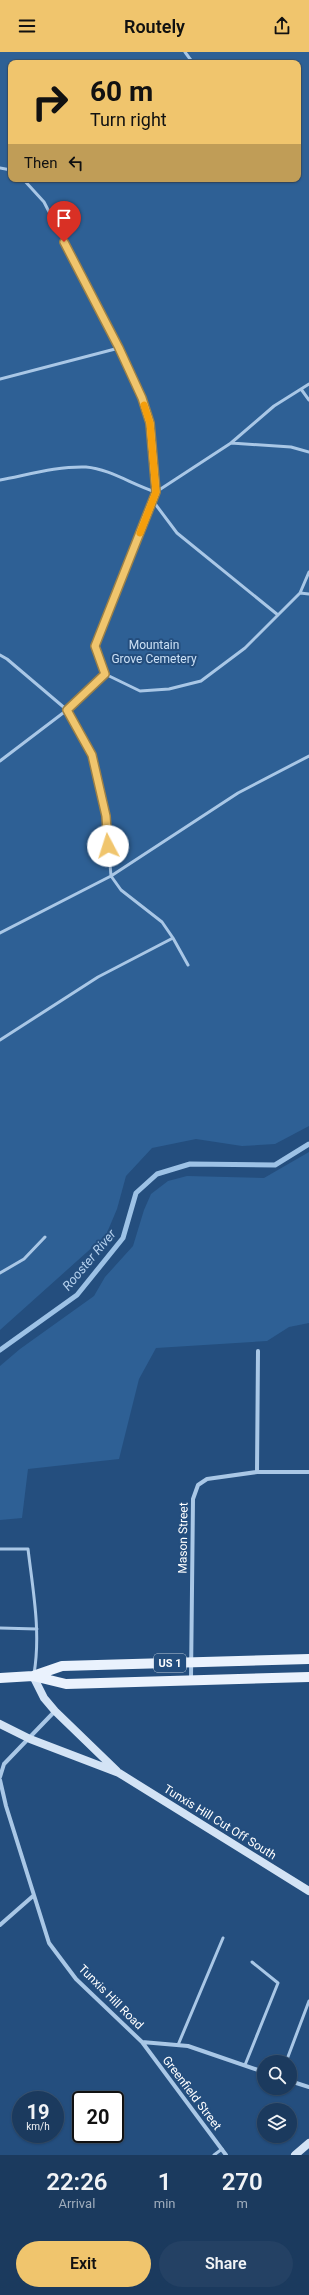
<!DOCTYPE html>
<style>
body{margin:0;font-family:Roboto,sans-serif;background:#244164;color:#f1f3f6;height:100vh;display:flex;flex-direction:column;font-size:15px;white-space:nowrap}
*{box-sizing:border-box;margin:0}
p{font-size:13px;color:#a0adbc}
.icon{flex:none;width:22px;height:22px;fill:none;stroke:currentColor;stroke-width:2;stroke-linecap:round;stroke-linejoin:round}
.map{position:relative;height:2103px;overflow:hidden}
.drawer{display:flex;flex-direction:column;background:#1b3a5e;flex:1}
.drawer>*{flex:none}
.guide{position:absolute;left:8px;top:8px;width:293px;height:122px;border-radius:8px;box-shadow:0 1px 3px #0004,0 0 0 1px #395473;background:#f0c56d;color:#111;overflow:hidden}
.buttons{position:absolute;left:257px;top:2003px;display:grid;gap:8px}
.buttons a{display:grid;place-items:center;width:40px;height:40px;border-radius:50%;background:#1b3a5e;box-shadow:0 1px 3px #0004,0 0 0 1px #395473;font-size:20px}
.speed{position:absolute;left:12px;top:2039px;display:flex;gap:8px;font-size:20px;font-weight:700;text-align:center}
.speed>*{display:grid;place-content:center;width:52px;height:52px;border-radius:50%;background:#1b3a5e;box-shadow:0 1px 3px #0004,0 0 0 1px #395473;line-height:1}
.speed small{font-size:10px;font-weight:400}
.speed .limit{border:2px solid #111;border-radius:6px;background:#fff;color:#111}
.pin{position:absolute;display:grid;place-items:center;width:34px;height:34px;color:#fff;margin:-41px -17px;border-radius:50% 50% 50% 0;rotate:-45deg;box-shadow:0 0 4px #0007}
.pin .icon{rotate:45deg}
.me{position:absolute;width:44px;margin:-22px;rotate:355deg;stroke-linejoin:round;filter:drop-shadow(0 0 3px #0008)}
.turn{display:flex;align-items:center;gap:14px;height:84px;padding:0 16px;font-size:18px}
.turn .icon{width:52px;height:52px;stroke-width:2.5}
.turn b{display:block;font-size:28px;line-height:34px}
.then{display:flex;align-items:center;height:38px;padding:0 16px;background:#0003;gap:8px;font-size:15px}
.eta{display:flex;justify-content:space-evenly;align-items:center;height:68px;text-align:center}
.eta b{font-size:24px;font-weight:600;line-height:28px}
.button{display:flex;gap:8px;margin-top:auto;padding:8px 16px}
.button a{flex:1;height:46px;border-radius:24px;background:#f0c56d;color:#111;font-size:16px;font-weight:600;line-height:46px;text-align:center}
.button a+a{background:#244164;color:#f1f3f6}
header{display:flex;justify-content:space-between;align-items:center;height:52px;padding:0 16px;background:#f0c56d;color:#111;font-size:18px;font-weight:600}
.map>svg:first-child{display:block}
.green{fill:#2e6095;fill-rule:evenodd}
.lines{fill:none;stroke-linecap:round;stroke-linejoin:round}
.stream{stroke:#9dc2e6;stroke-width:5}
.lane{stroke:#a9c7e6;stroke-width:3}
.street{stroke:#a9c7e6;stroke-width:4}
.secondary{stroke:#d3e3f5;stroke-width:8}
.primary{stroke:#eaf2fd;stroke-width:10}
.route-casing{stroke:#9c8047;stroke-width:10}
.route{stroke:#f0c56d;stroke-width:7}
.slow{stroke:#f59e0b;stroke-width:7}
.labels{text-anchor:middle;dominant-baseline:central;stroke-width:4;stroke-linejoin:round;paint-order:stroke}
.shield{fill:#244e7e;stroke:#bdcad8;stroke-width:1}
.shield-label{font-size:11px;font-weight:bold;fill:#fff}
.park-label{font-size:12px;fill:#cce0f5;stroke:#244e7e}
.street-label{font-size:12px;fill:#fff;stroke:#244e7e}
.water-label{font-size:13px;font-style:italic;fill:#b4d0ed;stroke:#244e7e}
</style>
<header><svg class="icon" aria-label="menu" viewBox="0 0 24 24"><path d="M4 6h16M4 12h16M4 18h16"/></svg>Routely<svg class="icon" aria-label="share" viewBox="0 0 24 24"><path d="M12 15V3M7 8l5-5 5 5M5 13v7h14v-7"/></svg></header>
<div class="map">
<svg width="309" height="2103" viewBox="0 0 309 2103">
<rect width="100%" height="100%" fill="#244e7e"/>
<path class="green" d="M 0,0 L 309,0 L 309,1074 L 275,1092 L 242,1094 L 196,1087 L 152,1096 L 126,1124 L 117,1157 L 106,1183 L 0,1278 ZM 11,11 L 298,11 L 298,127 L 11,127 Z
M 309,1100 L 309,1271 L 289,1275 L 267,1289 L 156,1296 L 139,1327 L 119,1407 L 28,1417 L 22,1466 L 0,1468 L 0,1314 L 20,1297 L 94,1244 L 105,1225 L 133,1194 L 144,1158 L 151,1142 L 168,1129 L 187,1124 L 264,1126 Z"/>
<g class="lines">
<path class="stream" d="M 0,1298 L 77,1243 L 123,1186 L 136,1141 L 157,1122 L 190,1112 L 275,1113 L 309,1092"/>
<path class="lane" d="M 185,0 L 193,11
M 0,116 L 11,118
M 0,327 L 119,296
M 309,332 L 274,354 L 231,391 L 156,440 L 95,594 L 105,622 L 140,639 L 169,637 L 201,629 L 245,596 L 300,541 L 309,520
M 301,337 L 309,348
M 231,391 L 291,395 L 309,400
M 0,428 C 27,423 58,414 86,415 C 110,417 133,433 156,440 L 150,371 L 142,346 L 119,296 L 44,150 L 23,127
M 153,449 L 177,481 L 278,563
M 300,541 L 309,542
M 0,603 L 7,607 L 67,658 L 92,703 L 100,730 L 106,764 L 111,824 L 121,838 L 162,870 L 173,886 L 98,925 L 0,988
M 0,709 L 67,658 L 105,622
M 0,881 L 111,824 L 238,741 L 309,704
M 173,886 L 188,913
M 0,1221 L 24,1207 L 45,1185
M 0,1497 L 28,1497 C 33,1539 41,1580 34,1622
M 0,1576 L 37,1577
M 178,1993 L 223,1886
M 286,2010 L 309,1949
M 245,2013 L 278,1931 L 252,1910
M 214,2103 L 222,2097"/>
<path class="street" d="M 257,1420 L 309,1420
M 191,1627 L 193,1447 L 198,1433 L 207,1427 L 257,1420 L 258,1299
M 0,1725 L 4,1712 L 55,1659
M 0,1728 L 6,1754 L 49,1891 L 76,1927 L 142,1990 L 226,2103
M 0,1873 L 33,1844
M 142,1990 L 188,1994 L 264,2020
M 290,2029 L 309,2035"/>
<path class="secondary" d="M 33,1624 L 44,1646 L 55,1659 L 117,1719
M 0,1672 L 30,1687 L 119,1721 L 309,1839
M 295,2103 L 309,2091"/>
<path class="primary" d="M 33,1624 L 66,1632 L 309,1625
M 0,1626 L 33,1624 L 62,1614 L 309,1607"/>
</g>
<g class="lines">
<defs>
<path id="route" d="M 64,190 L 119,296 L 142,346 L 150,371 L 156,440 L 95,594 L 105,622 L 67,658 L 92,703 L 106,764 L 108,794"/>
</defs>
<use href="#route" class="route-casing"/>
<use href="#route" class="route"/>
<path class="slow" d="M 140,481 L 156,440 L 150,371 L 144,353"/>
</g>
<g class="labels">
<rect class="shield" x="154" y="1602" width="32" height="18" rx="3"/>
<g class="shield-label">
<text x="170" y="1611">US 1</text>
</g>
<g class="park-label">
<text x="154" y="593">Mountain<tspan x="154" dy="14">Grove Cemetery</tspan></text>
</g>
<g class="street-label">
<text transform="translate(183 1486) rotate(-89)">Mason Street</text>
<text transform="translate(220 1770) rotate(32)">Tunxis Hill Cut Off South</text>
<text transform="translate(111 1945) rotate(45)">Tunxis Hill Road</text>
<text transform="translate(192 2041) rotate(53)">Greenfield Street</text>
</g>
<g class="water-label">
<text transform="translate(89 1208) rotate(-50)">Rooster River</text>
</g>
</g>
</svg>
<div class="buttons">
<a><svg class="icon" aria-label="search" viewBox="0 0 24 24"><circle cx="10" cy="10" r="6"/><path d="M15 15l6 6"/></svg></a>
<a><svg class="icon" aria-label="layers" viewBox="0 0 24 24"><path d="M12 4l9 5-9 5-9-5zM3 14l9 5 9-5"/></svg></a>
</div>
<div class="speed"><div>19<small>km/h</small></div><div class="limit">20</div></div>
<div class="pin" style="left:64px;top:190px;background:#d93025"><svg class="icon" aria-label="arrive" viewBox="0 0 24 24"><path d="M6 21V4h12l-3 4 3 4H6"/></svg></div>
<svg class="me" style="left:108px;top:794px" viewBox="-20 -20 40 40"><circle r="19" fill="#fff"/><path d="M0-13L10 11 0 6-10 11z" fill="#f0c56d"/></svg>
<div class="guide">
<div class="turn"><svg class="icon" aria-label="right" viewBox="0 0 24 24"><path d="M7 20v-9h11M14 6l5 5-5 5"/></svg><div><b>60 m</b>Turn right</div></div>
<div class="then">Then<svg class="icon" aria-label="left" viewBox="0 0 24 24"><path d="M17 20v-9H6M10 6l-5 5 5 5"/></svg></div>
</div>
</div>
<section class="drawer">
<div class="eta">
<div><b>22:26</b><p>Arrival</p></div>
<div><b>1</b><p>min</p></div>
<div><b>270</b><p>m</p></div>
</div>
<div class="button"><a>Exit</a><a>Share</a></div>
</section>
